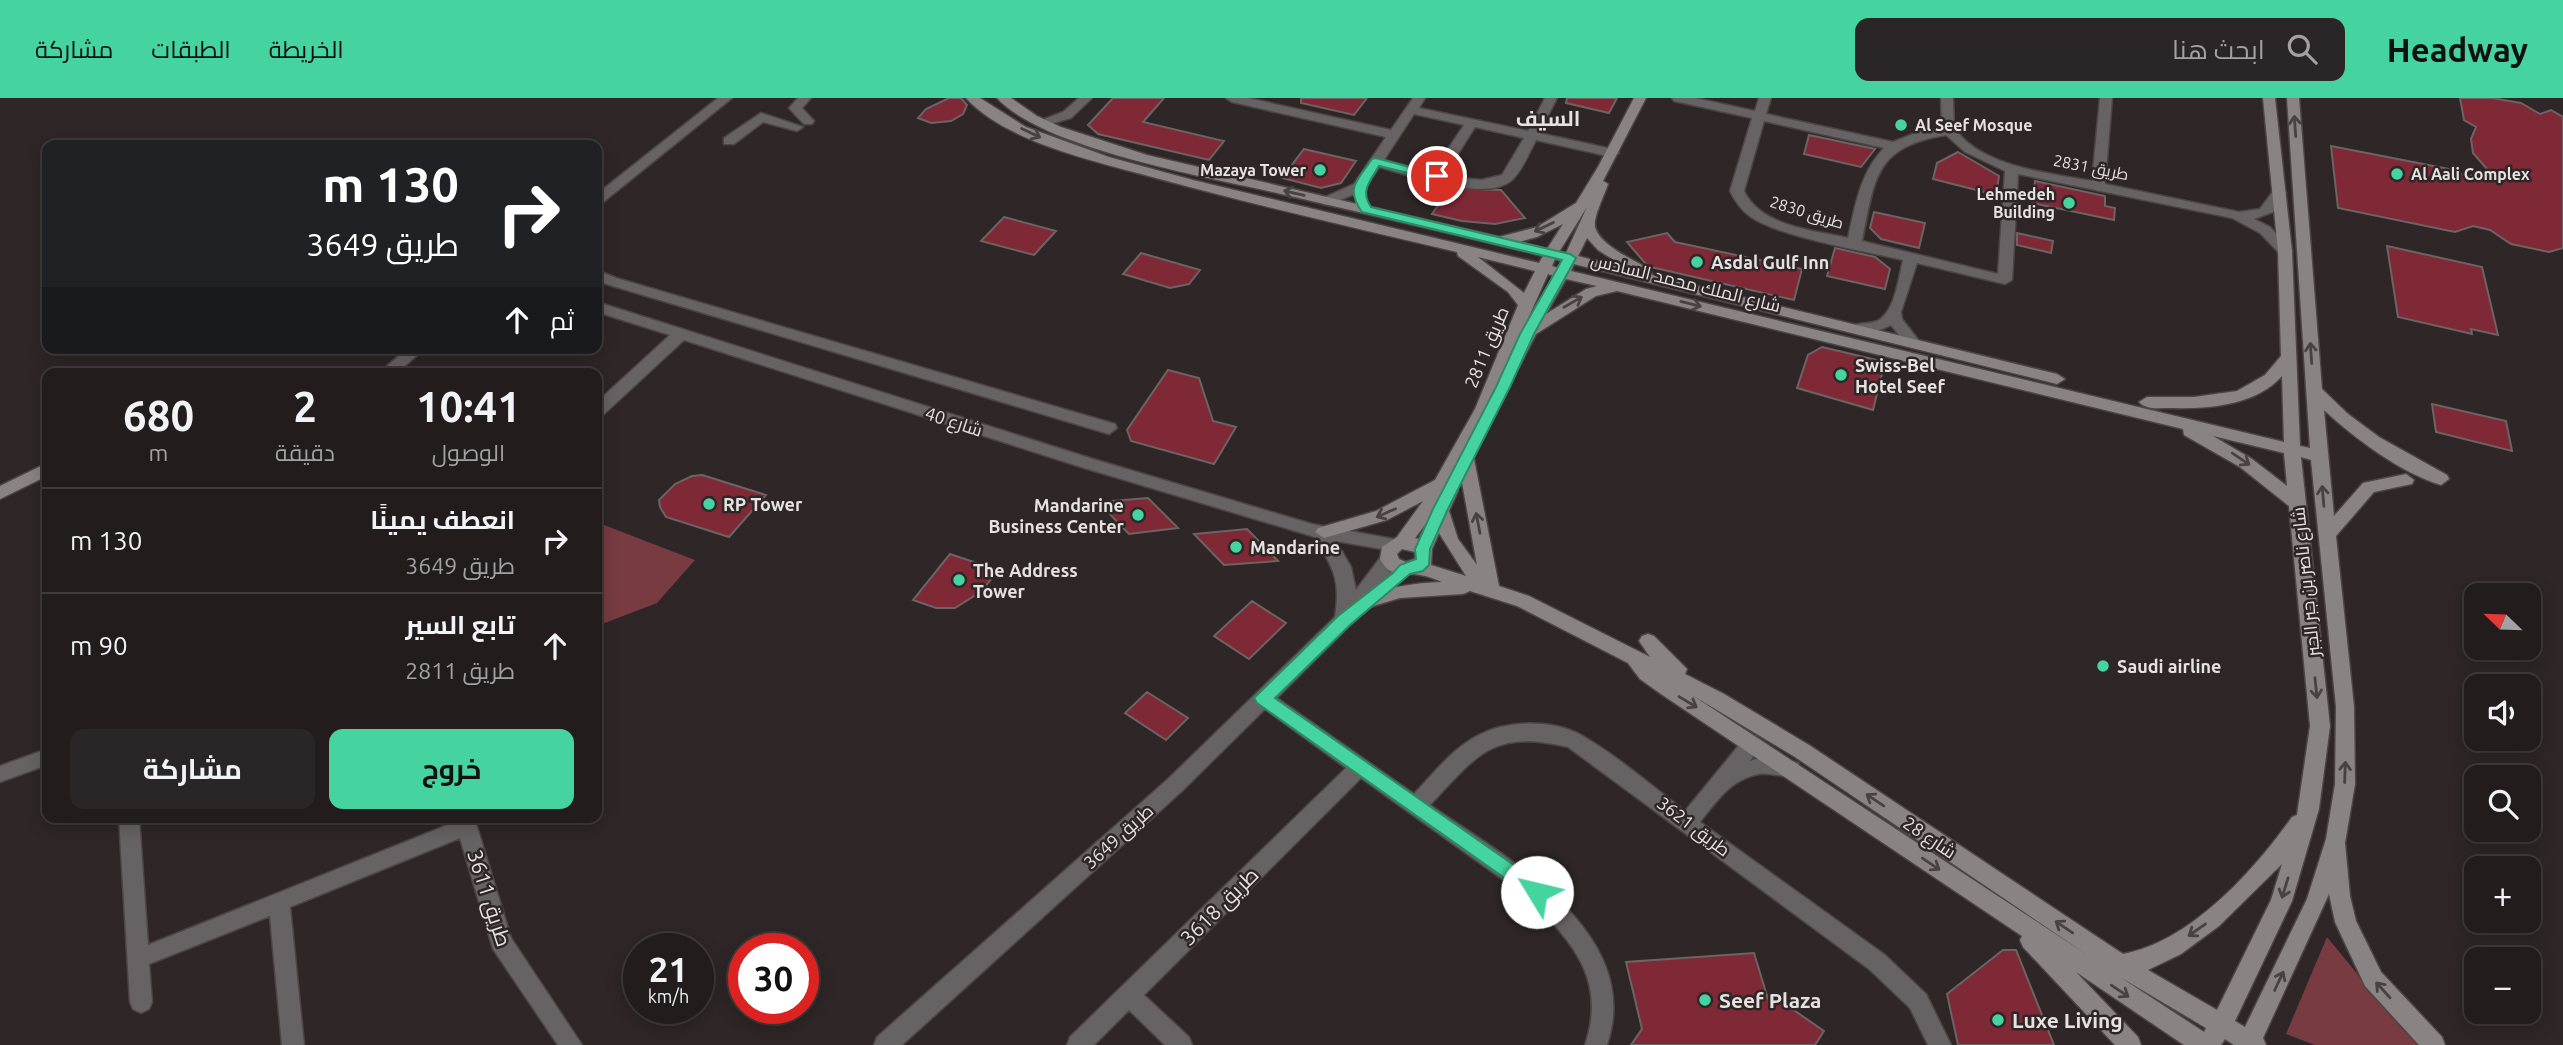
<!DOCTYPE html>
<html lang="ar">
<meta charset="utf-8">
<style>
body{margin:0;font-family:Ubuntu,Cairo,sans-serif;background:#2a2526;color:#f1f3f6;direction:rtl;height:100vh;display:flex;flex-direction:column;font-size:26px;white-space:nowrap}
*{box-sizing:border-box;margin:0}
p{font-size:23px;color:#a2a1a4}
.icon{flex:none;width:38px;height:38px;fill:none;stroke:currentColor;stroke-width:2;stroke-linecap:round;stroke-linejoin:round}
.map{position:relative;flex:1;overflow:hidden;direction:ltr}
.side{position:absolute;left:42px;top:270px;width:560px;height:455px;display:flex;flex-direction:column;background:#221c1d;border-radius:14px;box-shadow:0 4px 18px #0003,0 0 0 2px #3f3a3b;direction:rtl}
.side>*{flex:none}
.hud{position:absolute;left:42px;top:42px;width:560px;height:214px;border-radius:14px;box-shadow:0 4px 18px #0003,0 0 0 2px #3f3a3b;direction:rtl;background:#202124;color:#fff;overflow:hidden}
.needle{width:46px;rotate:293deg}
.buttons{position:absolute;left:2464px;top:485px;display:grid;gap:14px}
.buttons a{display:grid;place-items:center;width:77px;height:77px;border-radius:14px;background:#221c1d;box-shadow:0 4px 18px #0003,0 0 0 2px #3f3a3b;font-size:35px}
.speed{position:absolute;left:623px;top:835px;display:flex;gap:14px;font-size:35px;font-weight:700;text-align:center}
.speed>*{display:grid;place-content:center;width:91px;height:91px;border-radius:50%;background:#221c1d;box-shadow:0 4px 18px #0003,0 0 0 2px #3f3a3b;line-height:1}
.speed small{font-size:18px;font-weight:400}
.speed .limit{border:10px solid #d22;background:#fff;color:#111}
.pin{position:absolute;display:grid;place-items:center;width:60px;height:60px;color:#fff;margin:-30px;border:4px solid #fff;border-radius:50%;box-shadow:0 2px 7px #0007}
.me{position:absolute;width:77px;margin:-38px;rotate:306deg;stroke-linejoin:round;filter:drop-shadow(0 0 5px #0008)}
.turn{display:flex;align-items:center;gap:24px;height:147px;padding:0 28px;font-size:32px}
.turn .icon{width:91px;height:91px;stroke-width:2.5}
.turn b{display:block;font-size:49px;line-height:60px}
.then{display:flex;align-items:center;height:66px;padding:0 28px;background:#0003;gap:14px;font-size:26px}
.eta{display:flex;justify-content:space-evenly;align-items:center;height:119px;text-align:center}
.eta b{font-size:42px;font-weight:700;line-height:49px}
.primary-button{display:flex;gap:14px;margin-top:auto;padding:14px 28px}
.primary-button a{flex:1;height:80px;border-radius:14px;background:#45d49f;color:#111;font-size:28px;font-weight:700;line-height:80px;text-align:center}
.primary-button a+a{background:#2a2526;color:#f1f3f6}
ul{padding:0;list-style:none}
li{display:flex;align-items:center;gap:21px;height:105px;padding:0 28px;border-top:2px solid #3f3a3b}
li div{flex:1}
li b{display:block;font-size:26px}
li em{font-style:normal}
header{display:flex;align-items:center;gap:42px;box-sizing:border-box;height:98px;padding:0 35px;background:#45d49f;color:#111}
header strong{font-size:33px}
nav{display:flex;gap:38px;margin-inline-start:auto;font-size:24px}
.search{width:490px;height:63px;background:#2a2526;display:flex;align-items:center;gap:18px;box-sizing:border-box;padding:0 24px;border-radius:14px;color:#a2a1a4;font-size:26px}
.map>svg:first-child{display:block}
.green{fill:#783b42}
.building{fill:#7f2937;stroke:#6c6363;stroke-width:2}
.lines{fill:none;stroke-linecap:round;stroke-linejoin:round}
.street-casing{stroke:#4c4445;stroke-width:3}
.secondary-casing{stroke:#4c4445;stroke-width:3}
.street{fill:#676263;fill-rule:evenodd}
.secondary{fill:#898383;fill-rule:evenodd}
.oneway{stroke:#494243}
.route{fill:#45d49f;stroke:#2d8a67;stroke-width:2}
.poi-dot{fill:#45d49f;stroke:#2e2627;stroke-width:2.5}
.labels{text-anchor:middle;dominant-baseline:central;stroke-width:5;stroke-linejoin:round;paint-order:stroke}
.far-poi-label{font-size:16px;font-weight:bold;fill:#e7e2e2;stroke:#2e2627;text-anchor:start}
.far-street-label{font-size:16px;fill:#e7e2e2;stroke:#2e2627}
.poi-label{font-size:18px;font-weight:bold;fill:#e7e2e2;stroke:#2e2627;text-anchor:start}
.street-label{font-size:18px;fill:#e7e2e2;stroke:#2e2627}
.far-district-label{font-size:21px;font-weight:bold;fill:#e7e2e2;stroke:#2e2627}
.near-street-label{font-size:21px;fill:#e7e2e2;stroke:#2e2627}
.near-poi-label{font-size:21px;font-weight:bold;fill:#e7e2e2;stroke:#2e2627;text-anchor:start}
</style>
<header>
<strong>Headway</strong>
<div class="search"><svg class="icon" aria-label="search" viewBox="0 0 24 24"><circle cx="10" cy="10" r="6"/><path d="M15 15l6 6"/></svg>ابحث هنا</div>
<nav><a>الخريطة</a><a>الطبقات</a><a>مشاركة</a></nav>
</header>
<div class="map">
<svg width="2563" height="947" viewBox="0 0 2563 947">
<rect width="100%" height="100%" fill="#2e2627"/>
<path class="green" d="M 597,425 L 604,427 L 695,462 L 657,505 L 597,528 Z
M 2327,839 L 2383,907 L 2421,947 L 2315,947 L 2286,936 Z"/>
<path class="building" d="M 949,0 L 961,0 L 967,7 L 963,16 L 951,23 L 931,25 L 918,20 L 926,11 Z
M 1113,0 L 1164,0 L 1143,24 L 1224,43 L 1209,62 L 1098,36 L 1088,27 Z
M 1301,0 L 1367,0 L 1354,17 L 1301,5 Z
M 1567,0 L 1617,0 L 1609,15 L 1566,5 Z
M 2460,0 L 2492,0 L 2521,5 L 2540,16 L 2551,12 L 2563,19 L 2563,150 L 2549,154 L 2511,146 L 2490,132 L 2473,128 L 2455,134 L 2338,110 L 2331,48 L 2454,72 L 2467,79 L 2488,72 L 2473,55 L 2471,41 L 2476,29 L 2464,22 Z
M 1809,37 L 1875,51 L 1861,69 L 1804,56 Z
M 1304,51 L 1308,52 L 1356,63 L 1341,85 L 1321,90 L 1282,80 Z
M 1958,54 L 1999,78 L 1996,97 L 1933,81 L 1937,65 Z
M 2035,83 L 2105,98 L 2105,108 L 2115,110 L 2114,122 L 2032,105 Z
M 1450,90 L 1501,92 L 1525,120 L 1495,126 L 1462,123 L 1432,116 Z
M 1874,114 L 1925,125 L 1919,150 L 1881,141 L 1870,130 Z
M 1004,119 L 1056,133 L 1034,157 L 981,143 Z
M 1667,135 L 1675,144 L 1802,171 L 1794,202 L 1651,169 L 1645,165 L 1627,144 Z
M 2017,135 L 2053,143 L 2051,155 L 2017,147 Z
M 2387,148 L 2482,169 L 2498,237 L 2471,231 L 2472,236 L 2398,219 Z
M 1835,150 L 1875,159 L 1890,171 L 1885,191 L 1827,178 Z
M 1141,155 L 1200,172 L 1189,186 L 1170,190 L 1123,176 Z
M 1822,249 L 1885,264 L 1873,312 L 1797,290 L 1808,257 Z
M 1168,272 L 1199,280 L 1213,323 L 1236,329 L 1214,366 L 1131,343 L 1127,332 Z
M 2432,306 L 2506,323 L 2512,353 L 2436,334 Z
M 702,377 L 766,397 L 729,439 L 666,419 L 660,409 L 659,402 L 675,386 L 692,378 Z
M 1148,400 L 1178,430 L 1129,436 L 1098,404 Z
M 1247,431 L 1278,463 L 1224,467 L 1194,436 Z
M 950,456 L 998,472 L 982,493 L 955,510 L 936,510 L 913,502 Z
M 1252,503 L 1286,525 L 1249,561 L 1214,538 Z
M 1147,594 L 1188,620 L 1166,642 L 1125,615 Z
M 2003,852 L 2016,852 L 2054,947 L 1958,947 L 1947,896 Z
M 1754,855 L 1768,901 L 1782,904 L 1824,933 L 1815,947 L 1631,947 L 1642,931 L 1626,864 Z"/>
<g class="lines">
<defs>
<path id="street" d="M 718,0 L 732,0 L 602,105 L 597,106 L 597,96 Z
M 798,0 L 811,0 L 802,10 L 814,23 L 812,26 L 804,26 L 789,10 Z
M 1079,0 L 1092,0 L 1071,20 L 1040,29 L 1034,25 L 1063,14 Z
M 1226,0 L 1248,0 L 1391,32 L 1413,0 L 1425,0 L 1419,10 L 1528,33 L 1545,0 L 1557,0 L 1539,35 L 1612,51 L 1619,55 L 1612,59 L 1536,42 C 1529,55 1523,71 1513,81 C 1488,106 1409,77 1379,69 L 1364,92 L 1328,107 L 1323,106 L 1323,100 L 1354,86 L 1386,39 L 1232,4 ZM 1414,16 L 1464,27 L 1432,75 L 1384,62 ZM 1475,29 L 1524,40 L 1502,77 L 1481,82 L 1444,78 Z
M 1672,0 L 1695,0 L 1755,13 L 1759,0 L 1771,0 L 1766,16 L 1893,44 L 1918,34 L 1942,30 L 1941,0 L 1953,0 L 1954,29 C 1979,69 2050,75 2092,83 L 2100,0 L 2112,0 L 2105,86 L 2239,114 L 2260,111 L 2274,92 L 2284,92 L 2286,95 L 2273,114 L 2254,121 L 2270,129 L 2292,153 L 2290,156 L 2280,156 L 2260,135 L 2232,120 L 2018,76 L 2012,182 L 2005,186 L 1917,165 L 1901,214 L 1902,221 L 1920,244 L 1912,249 L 1907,247 L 1891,227 C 1880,233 1860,239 1851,230 C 1858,223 1867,227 1877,223 C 1895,215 1899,178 1903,162 C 1865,153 1780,139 1751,119 C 1741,112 1735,103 1730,93 L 1752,20 L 1674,3 ZM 1764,23 L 1884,50 C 1860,75 1855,108 1848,140 C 1814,132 1761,129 1744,93 ZM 1946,37 L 1965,54 L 2005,73 L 1998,176 L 1862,143 C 1875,80 1874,49 1946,37 Z
M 761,15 L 803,29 L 797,33 L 763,24 L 734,46 L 724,46 L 724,40 Z
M 597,172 L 616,180 L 1115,326 L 1117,330 L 1109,336 L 606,186 L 597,182 Z
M 597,204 L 1093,361 L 1312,426 L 1399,442 L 1402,447 L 1399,452 L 1393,453 L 1336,443 L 1351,469 L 1356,492 L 1383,456 L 1395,456 L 1398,461 L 1388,475 L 1405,464 L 1411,466 L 1414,471 L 1350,527 L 1277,600 L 1414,696 C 1433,676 1452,651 1477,638 C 1506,622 1552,621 1581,637 C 1616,657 1652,688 1685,713 L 1744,641 L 1751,639 L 1758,641 L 1761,647 L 1750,663 C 1763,658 1784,660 1798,665 L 1801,671 L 1798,677 C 1785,681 1772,674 1759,676 C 1731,681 1717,703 1700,724 L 1885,857 L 1926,896 L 1951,947 L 1928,947 L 1910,910 L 1869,871 L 1568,649 C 1493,631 1478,656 1430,707 C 1506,760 1645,834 1607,947 L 1585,947 C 1607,882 1573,845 1530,801 L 1361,680 L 1144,897 L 1189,939 L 1192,947 L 1165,947 L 1129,912 L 1094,947 L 1067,947 L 1070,939 L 1346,670 L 1265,611 L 1182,693 L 902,947 L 874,947 L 877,939 L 1168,681 L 1335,519 C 1341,481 1333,471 1315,439 L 1081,369 L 684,242 L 603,317 L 597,318 L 597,304 L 670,237 L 597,214 Z
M 408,250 L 425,250 L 397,275 L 379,275 Z
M 47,651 L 47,667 L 0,684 L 0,668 Z
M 119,719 L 139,719 L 148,847 L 455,724 L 454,719 L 474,719 L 511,840 L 582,947 L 558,947 L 493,851 L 460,740 L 290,809 L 304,947 L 282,947 L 270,818 L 149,866 L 152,904 L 149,911 L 141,915 L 133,911 L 130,904 Z"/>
<path id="secondary" d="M 966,0 L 980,0 L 1026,29 L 1109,59 L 1193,82 L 1539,165 L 1543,158 C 1455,136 1366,116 1277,95 C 1208,79 1044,51 997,0 L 1011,0 L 1037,18 L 1061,29 L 1147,57 L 1499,139 L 1537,129 L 1576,105 L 1598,69 L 1634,0 L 1646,0 L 1603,83 L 1608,86 C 1604,98 1597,111 1595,123 C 1591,144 1636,163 1651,172 L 1652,177 L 2057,276 L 2065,281 L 2057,286 L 1574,166 L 1571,173 L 2284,344 L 2282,278 C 2255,308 2208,311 2170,310 C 2159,310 2146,312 2139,304 L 2147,299 L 2194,299 L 2237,293 L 2265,277 L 2281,258 L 2278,153 L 2263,0 L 2275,0 L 2292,153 L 2300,348 L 2310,350 L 2287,0 L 2299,0 L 2322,291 L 2348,316 L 2379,339 L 2447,377 L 2449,381 L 2441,387 C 2401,375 2354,340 2324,312 L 2334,418 L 2363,385 L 2406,376 L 2414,382 L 2412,386 L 2374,394 L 2336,438 L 2354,609 L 2355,686 L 2345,745 L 2350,798 L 2356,823 L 2381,874 L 2442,939 L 2445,947 L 2419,947 L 2365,888 L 2335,824 L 2329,796 L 2263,940 L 2266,947 L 2234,947 L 2225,941 L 2221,947 L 2184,947 L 2076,874 L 2138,939 L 2141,947 L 2115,947 L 2023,849 L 2020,842 L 2022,838 L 1661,596 L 1640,581 L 1628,565 L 1517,508 L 1470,493 L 1463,496 L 1400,500 L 1370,509 L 1364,507 L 1361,502 L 1364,497 C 1390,489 1414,485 1442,484 C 1435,481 1427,478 1420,477 C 1402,473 1392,482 1380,461 L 1382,449 L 1397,439 L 1423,403 L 1387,422 L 1324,440 L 1315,434 L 1318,430 L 1376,413 L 1435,382 L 1475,311 L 1518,207 L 1508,194 L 1458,158 L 1457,154 C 1356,130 1255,107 1156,80 C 1099,64 1007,45 966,0 ZM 1587,109 L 1566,155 L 1559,154 ZM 1563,126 L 1547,151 L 1519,144 L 1537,139 ZM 1587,140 L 1598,152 L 1628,171 L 1578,158 ZM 1478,159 L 1535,173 L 1524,195 ZM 1555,161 L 1562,163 L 1558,170 L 1552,168 ZM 1548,176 L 1554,178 L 1522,234 ZM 1566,181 L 1597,188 L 1586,191 L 1546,216 ZM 1617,193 L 2183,331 L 2184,337 L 2240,369 L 2289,408 L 2310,628 L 2297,717 L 2292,719 C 2254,773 2190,844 2123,856 L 1809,647 L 1724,596 L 1685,576 L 1687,571 L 1654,538 L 1648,536 L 1642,538 L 1639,543 L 1650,559 L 1529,498 L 1499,488 L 1474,361 L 1466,355 L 1491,311 L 1508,268 L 1519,269 L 1536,236 L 1596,198 ZM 2213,338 L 2284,355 L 2287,388 L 2252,361 ZM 2301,359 L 2311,362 L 2336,609 L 2335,686 L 2326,741 L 2307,801 L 2245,929 L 2235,923 L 2292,803 L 2319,711 L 2330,628 ZM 1459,368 L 1477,467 L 1458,441 L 1449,413 L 1458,393 L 1456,389 L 1448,388 ZM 1428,423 L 1419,441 L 1415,440 ZM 1439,435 L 1466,478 L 1431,467 L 1432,451 ZM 1402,451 L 1415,454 L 1415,461 L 1406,464 L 1399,461 L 1397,456 ZM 1692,597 L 1795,659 L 2089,858 ZM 2282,766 L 2271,802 L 2217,912 L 2148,872 L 2181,856 L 2219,828 ZM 2120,879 L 2206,930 L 2204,934 Z
M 47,365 L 47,378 L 0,401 L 0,388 Z"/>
</defs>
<use href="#street" class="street-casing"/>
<use href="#secondary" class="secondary-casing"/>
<use href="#street" class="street"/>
<use href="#secondary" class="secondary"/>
</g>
<defs><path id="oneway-shaft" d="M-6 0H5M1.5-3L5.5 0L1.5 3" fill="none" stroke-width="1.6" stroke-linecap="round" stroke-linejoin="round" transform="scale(1.75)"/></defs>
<g class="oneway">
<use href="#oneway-shaft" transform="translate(2295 28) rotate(-94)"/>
<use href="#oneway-shaft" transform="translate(1031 35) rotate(26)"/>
<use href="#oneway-shaft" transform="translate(1294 95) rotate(-167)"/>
<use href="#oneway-shaft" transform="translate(1544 129) rotate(154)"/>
<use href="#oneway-shaft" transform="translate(1573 204) rotate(-30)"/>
<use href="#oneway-shaft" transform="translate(1691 206) rotate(14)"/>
<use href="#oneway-shaft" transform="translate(2311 255) rotate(-94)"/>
<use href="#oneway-shaft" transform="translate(2241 361) rotate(34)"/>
<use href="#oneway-shaft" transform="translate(2323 398) rotate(-95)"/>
<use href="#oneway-shaft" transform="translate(1386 415) rotate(156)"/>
<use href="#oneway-shaft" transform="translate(1478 425) rotate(-101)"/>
<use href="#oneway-shaft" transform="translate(2316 590) rotate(84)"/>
<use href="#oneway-shaft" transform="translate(1688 604) rotate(31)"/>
<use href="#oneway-shaft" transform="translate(2345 674) rotate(-88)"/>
<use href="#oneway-shaft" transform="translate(1875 702) rotate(-146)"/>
<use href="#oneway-shaft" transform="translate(1931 766) rotate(34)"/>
<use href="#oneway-shaft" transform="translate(2285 790) rotate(107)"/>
<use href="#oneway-shaft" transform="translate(2064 829) rotate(-146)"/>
<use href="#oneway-shaft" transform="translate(2197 832) rotate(145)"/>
<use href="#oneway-shaft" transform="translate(2279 883) rotate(-65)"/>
<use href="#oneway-shaft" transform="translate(2383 892) rotate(-132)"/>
<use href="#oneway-shaft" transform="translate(2120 893) rotate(34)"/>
</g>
<path class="route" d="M 1376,60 L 1443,78 L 1437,82 L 1379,68 C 1370,83 1360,93 1371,109 L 1570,156 L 1576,160 L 1534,236 L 1510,289 L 1448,411 L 1430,451 L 1429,467 L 1423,473 L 1410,476 L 1350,527 L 1275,600 L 1544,788 L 1547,794 L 1544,800 L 1537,803 L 1257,605 L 1254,600 L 1338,518 L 1393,475 L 1400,467 L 1416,461 L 1415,451 L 1433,411 L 1496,289 L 1520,236 L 1562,162 L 1362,114 C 1345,90 1357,83 1372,61 Z"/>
<g class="poi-dot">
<circle cx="1901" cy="27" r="7"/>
<circle cx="1320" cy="72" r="7"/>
<circle cx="2397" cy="76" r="7"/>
<circle cx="2069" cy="105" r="7"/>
<circle cx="1697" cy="164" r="7"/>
<circle cx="1841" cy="277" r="7"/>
<circle cx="709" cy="406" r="7"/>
<circle cx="1138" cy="417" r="7"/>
<circle cx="1236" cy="449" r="7"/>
<circle cx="959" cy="482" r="7"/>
<circle cx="2103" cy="568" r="7"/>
<circle cx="1705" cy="902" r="7"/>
<circle cx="1998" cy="922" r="7"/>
</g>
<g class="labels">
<g class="far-poi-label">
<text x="1915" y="27">Al Seef Mosque</text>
<text x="1306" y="72" text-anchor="end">Mazaya Tower</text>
<text x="2411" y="76">Al Aali Complex</text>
<text x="2055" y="96" text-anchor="end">Lehmedeh<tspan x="2055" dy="18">Building</tspan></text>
</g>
<g class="far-street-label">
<text transform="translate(2091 69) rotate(11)">طريق 2831</text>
<text transform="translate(1807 114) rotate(17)">طريق 2830</text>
</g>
<g class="poi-label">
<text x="1711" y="164">Asdal Gulf Inn</text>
<text x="1855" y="267">Swiss-Bel<tspan x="1855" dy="21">Hotel Seef</tspan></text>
<text x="723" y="406">RP Tower</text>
<text x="1124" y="407" text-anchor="end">Mandarine<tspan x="1124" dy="21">Business Center</tspan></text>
<text x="1250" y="449">Mandarine</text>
<text x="973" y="472">The Address<tspan x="973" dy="21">Tower</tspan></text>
<text x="2117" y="568">Saudi airline</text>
</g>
<g class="street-label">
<text transform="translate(1686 184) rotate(14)">شارع الملك محمد السادس</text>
<text transform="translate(1486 249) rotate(-67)">طريق 2811</text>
<text transform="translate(954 323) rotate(18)">شارع 40</text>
<text transform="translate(2305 484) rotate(-96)">شارع ناصر بن جبر الجبر</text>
<text transform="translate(1694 728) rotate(37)">طريق 3621</text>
<text transform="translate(1118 738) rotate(-42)">طريق 3649</text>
<text transform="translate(1930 739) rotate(34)">شارع 28</text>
</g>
<g class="far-district-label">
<text x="1548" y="20">السيف</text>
</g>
<g class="near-street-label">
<text transform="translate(490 800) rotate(72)">طريق 3611</text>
<text transform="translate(1219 808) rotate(-45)">طريق 3618</text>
</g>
<g class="near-poi-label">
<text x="1719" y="902">Seef Plaza</text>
<text x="2012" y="922">Luxe Living</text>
</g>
</g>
</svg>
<div class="buttons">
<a><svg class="needle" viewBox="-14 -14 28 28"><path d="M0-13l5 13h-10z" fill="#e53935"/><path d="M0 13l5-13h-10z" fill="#a2a1a4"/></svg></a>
<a><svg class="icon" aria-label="sound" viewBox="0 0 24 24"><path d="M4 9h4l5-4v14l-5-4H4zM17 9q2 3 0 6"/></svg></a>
<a><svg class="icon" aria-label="search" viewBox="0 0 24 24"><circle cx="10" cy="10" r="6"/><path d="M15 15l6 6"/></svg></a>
<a>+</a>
<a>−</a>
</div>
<div class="speed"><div>21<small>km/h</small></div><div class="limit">30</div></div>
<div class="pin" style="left:1437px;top:78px;background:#d93025"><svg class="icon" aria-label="arrive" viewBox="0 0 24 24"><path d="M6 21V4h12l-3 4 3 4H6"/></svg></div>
<svg class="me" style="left:1537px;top:794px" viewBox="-20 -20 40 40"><circle r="19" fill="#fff"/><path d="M0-13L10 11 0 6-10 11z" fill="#45d49f"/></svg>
<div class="hud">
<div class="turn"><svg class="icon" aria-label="right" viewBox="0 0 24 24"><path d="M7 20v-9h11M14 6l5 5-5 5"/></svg><div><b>130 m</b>طريق 3649</div></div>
<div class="then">ثم<svg class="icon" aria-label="ahead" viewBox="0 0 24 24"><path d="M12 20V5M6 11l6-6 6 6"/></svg></div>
</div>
<section class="side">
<div class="eta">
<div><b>10:41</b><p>الوصول</p></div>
<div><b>2</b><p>دقيقة</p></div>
<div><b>680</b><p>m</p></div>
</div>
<ul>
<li><svg class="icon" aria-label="right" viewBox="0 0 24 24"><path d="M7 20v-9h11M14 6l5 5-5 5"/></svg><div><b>انعطف يمينًا</b><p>طريق 3649</p></div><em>130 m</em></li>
<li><svg class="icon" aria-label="ahead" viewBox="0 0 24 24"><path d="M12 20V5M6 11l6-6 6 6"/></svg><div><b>تابع السير</b><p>طريق 2811</p></div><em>90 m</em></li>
</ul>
<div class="primary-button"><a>خروج</a><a>مشاركة</a></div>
</section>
</div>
